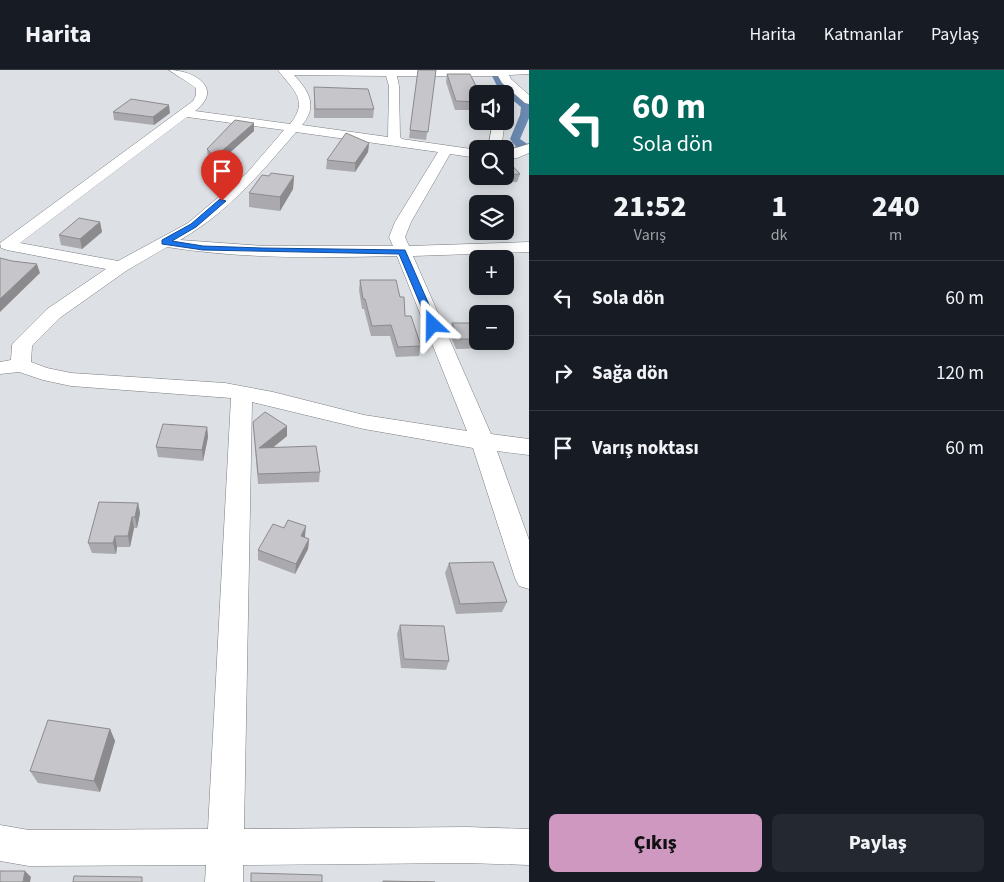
<!DOCTYPE html>
<html lang="tr">
<meta charset="utf-8">
<style>
body{margin:0;font-family:"Source Sans 3",sans-serif;background:#242831;color:#f1f3f6;height:100vh;display:flex;flex-direction:column;font-size:19px;white-space:nowrap}
*{box-sizing:border-box;margin:0}
p{font-size:16px;color:#9ea1a6}
.icon{flex:none;width:28px;height:28px;fill:none;stroke:currentColor;stroke-width:2;stroke-linecap:round;stroke-linejoin:round}
.map{position:relative;flex:1;overflow:hidden}
.panel{display:flex;flex-direction:column;background:#171b24;width:475px}
.panel>*{flex:none}
.top-card{background:#00695c;color:#fff;overflow:hidden}
.buttons{position:absolute;left:469px;top:15px;display:grid;gap:10px}
.buttons a{display:grid;place-items:center;width:45px;height:45px;border-radius:8px;background:#171b24;box-shadow:0 2px 12px #0003;font-size:25px}
.pin{position:absolute;display:grid;place-items:center;width:42px;height:42px;color:#fff;margin:-51px -21px;border-radius:50% 50% 50% 0;rotate:-45deg;box-shadow:0 0 5px #0007}
.pin .icon{rotate:45deg}
.me{position:absolute;width:55px;margin:-28px;rotate:337deg;stroke-linejoin:round;filter:drop-shadow(0 0 4px #0008)}
.turn{display:flex;align-items:center;gap:18px;height:105px;padding:0 20px;font-size:22px}
.turn .icon{width:65px;height:65px;stroke-width:2.5}
.turn b{display:block;font-size:35px;line-height:42px}
.eta{display:flex;justify-content:space-evenly;align-items:center;height:85px;text-align:center}
.eta b{font-size:30px;font-weight:800;line-height:35px}
.cta{display:flex;gap:10px;margin-top:auto;padding:10px 20px}
.cta a{flex:1;height:58px;border-radius:8px;background:#ce98c0;color:#111;font-size:20px;font-weight:800;line-height:58px;text-align:center}
.cta a+a{background:#242831;color:#f1f3f6}
ul{padding:0;list-style:none}
li{display:flex;align-items:center;gap:15px;height:75px;padding:0 20px;border-top:1px solid #363941}
li div{flex:1}
li b{display:block;font-size:19px}
li em{font-style:normal}
header{display:flex;align-items:center;gap:30px;box-sizing:border-box;height:70px;padding:0 25px;background:#171b24;border-bottom:1px solid #363941}
header strong{font-size:24px}
nav{display:flex;gap:28px;margin-inline-start:auto;font-size:18px}
main{display:flex;flex:1;min-height:0}
.map>svg:first-child{display:block}
.lines{fill:none;stroke-linecap:round;stroke-linejoin:round}
.canal{fill:#6a88b0;fill-rule:evenodd}
.minor-casing{stroke:#7a7d80;stroke-width:1}
.minor{fill:#fff;fill-rule:evenodd}
.wall{fill:#aaa9ae}
.shaded-wall{fill:#8b8a8d}
.building{fill:#c6c5ca;stroke:#8b8a8d}
.route{fill:#1a73e8;stroke:#114b97}
</style>
<header>
<strong>Harita</strong>
<nav><a>Harita</a><a>Katmanlar</a><a>Paylaş</a></nav>
</header>
<main>
<div class="map">
<svg width="529" height="812" viewBox="0 0 529 812">
<rect width="100%" height="100%" fill="#dde0e4"/>
<g class="lines">
<path class="canal" d="M 489,0 L 497,0 L 505,15 L 529,34 L 529,48 L 520,69 L 529,75 L 529,82 L 517,78 L 510,69 L 520,45 L 521,37 L 498,18 Z"/>
<defs>
<path id="minor" d="M 169,0 C 193,0 225,18 195,41 L 290,54 C 310,30 292,19 278,0 L 529,0 L 529,4 L 509,5 L 511,9 L 529,25 L 529,34 L 525,33 L 502,13 L 498,6 L 397,6 L 399,16 L 400,67 L 402,69 L 478,80 L 478,88 L 450,84 L 411,152 L 405,167 L 409,176 L 529,172 L 529,182 L 413,186 L 491,364 L 529,369 L 529,385 L 497,381 L 529,470 L 529,519 L 519,516 L 515,508 L 473,378 L 364,359 L 252,332 L 244,759 L 467,757 L 529,759 L 529,795 L 467,793 L 243,795 L 243,812 L 205,812 L 206,795 L 29,796 L 0,791 L 0,755 L 29,760 L 208,759 L 231,328 L 71,316 L 43,310 L 19,302 L 0,304 L 0,292 L 11,290 L 12,275 L 15,271 L 47,239 L 106,199 L 7,180 L 1,178 L 0,173 L 193,31 L 196,25 L 196,18 ZM 294,5 L 386,6 L 389,16 L 388,67 L 302,55 C 318,36 309,21 294,5 ZM 187,47 L 284,60 L 247,103 L 188,153 L 118,191 L 20,173 ZM 296,62 L 438,82 L 395,152 L 389,167 L 393,176 L 264,176 L 180,170 C 227,143 262,102 296,62 ZM 167,177 C 243,189 320,188 397,186 L 467,361 L 364,345 L 273,322 L 225,313 L 71,303 L 47,298 L 31,292 L 32,276 L 61,247 L 126,201 Z
M 493,51 L 505,51 L 501,79 L 488,79 Z
M 529,74 L 529,83 L 517,88 L 505,89 L 505,81 Z"/>
</defs>
<use href="#minor" class="minor-casing"/>
<use href="#minor" class="minor"/>
</g>
<path class="wall" d="M 418,0 L 436,0 L 426,70 L 409,68 Z
M 447,4 L 478,24 L 478,40 L 455,40 L 446,12 Z
M 314,17 L 374,39 L 373,48 L 314,48 Z
M 113,42 L 170,43 L 154,55 L 114,50 Z
M 254,53 L 254,61 L 216,95 L 208,88 L 207,79 Z
M 369,73 L 368,82 L 355,102 L 326,99 L 327,90 Z
M 505,83 L 506,89 L 520,104 L 517,112 L 496,113 L 491,106 L 505,106 Z
M 269,106 L 294,106 L 293,119 L 280,141 L 249,137 L 249,123 Z
M 100,152 L 102,162 L 82,179 L 61,175 L 59,165 Z
M 360,210 L 400,227 L 405,246 L 421,276 L 419,286 L 396,287 L 390,266 L 371,266 L 364,239 L 362,239 L 359,220 Z
M 452,253 L 478,253 L 478,271 L 498,271 L 496,278 L 456,279 L 449,263 Z
M 253,352 L 287,356 L 287,366 L 273,378 L 320,402 L 319,412 L 258,414 Z
M 207,357 L 208,367 L 203,391 L 158,387 L 156,377 Z
M 138,433 L 140,443 L 137,458 L 134,458 L 130,477 L 117,477 L 116,484 L 92,483 L 88,473 Z
M 305,467 L 305,468 L 309,469 L 308,479 L 295,504 L 258,490 L 258,480 Z
M 449,493 L 507,532 L 502,542 L 456,544 L 445,503 Z
M 400,555 L 449,591 L 446,600 L 401,598 L 397,564 Z
M 110,659 L 115,671 L 100,722 L 38,713 L 30,701 Z"/>
<path class="shaded-wall" d="M 169,35 L 170,43 L 154,55 L 153,47 Z
M 254,53 L 254,61 L 216,95 L 215,87 Z
M 369,73 L 368,82 L 355,102 L 355,93 Z
M 294,106 L 293,119 L 280,141 L 280,127 Z
M 100,152 L 102,162 L 82,179 L 80,169 Z
M 37,194 L 40,203 L 0,242 L 0,229 Z
M 287,356 L 287,366 L 259,388 L 259,378 Z
M 207,357 L 208,367 L 203,391 L 202,380 Z
M 138,433 L 140,443 L 137,458 L 135,447 Z
M 132,447 L 134,458 L 130,477 L 128,466 Z
M 306,456 L 305,467 L 300,477 L 301,466 Z
M 115,466 L 117,477 L 116,484 L 113,473 Z
M 309,469 L 308,479 L 295,504 L 296,494 Z
M 110,659 L 115,671 L 100,722 L 94,711 Z
M 25,801 L 31,807 L 30,812 L 23,812 Z"/>
<path class="building" d="M 418,0 L 436,0 L 428,62 L 410,60 Z
M 447,4 L 470,4 L 480,24 L 478,24 L 478,32 L 456,31 Z
M 314,17 L 368,19 L 374,39 L 315,39 Z
M 131,29 L 169,35 L 153,47 L 113,42 Z
M 235,50 L 254,53 L 215,87 L 207,79 Z
M 346,63 L 369,73 L 355,93 L 327,90 Z
M 505,83 L 508,83 L 506,89 L 520,104 L 505,105 Z
M 271,103 L 294,106 L 280,127 L 249,123 L 262,105 L 269,106 Z
M 79,148 L 100,152 L 80,169 L 59,165 Z
M 0,188 L 12,191 L 37,194 L 0,229 Z
M 360,210 L 396,210 L 400,227 L 404,227 L 405,246 L 411,246 L 421,276 L 398,277 L 391,255 L 372,256 L 365,229 L 363,229 Z
M 452,253 L 478,253 L 478,269 L 459,269 Z
M 265,342 L 287,356 L 259,378 L 316,376 L 320,402 L 258,404 L 253,352 Z
M 163,354 L 207,357 L 202,380 L 156,377 Z
M 99,432 L 138,433 L 135,447 L 132,447 L 128,466 L 115,466 L 113,473 L 88,473 Z
M 288,450 L 306,456 L 301,466 L 309,469 L 296,494 L 258,480 L 273,454 L 284,458 Z
M 493,492 L 507,532 L 460,534 L 449,493 Z
M 400,555 L 444,556 L 449,591 L 404,589 Z
M 48,650 L 110,659 L 94,711 L 30,701 Z
M 0,801 L 25,801 L 23,812 L 0,812 Z
M 251,803 L 322,805 L 322,812 L 251,812 Z
M 74,806 L 142,807 L 142,812 L 73,812 Z
M 383,811 L 435,812 L 383,812 Z"/>
<path class="route" d="M 220,129 L 226,131 L 196,157 L 172,171 L 203,176 L 262,178 L 405,180 L 438,255 L 433,258 L 429,255 L 399,184 L 203,180 L 162,174 L 162,170 L 191,154 Z"/>
</svg>
<div class="buttons">
<a><svg class="icon" aria-label="sound" viewBox="0 0 24 24"><path d="M4 9h4l5-4v14l-5-4H4zM17 9q2 3 0 6"/></svg></a>
<a><svg class="icon" aria-label="search" viewBox="0 0 24 24"><circle cx="10" cy="10" r="6"/><path d="M15 15l6 6"/></svg></a>
<a><svg class="icon" aria-label="layers" viewBox="0 0 24 24"><path d="M12 4l9 5-9 5-9-5zM3 14l9 5 9-5"/></svg></a>
<a>+</a>
<a>−</a>
</div>
<div class="pin" style="left:222px;top:131px;background:#d93025"><svg class="icon" aria-label="arrive" viewBox="0 0 24 24"><path d="M6 21V4h12l-3 4 3 4H6"/></svg></div>
<svg class="me" style="left:433px;top:255px" viewBox="-20 -20 40 40"><path d="M0-17L14 15 0 8-14 15z" fill="#1a73e8" stroke="#fff" stroke-width="4"/></svg>
</div>
<section class="panel">
<div class="top-card">
<div class="turn"><svg class="icon" aria-label="left" viewBox="0 0 24 24"><path d="M17 20v-9H6M10 6l-5 5 5 5"/></svg><div><b>60 m</b>Sola dön</div></div>
</div>
<div class="eta">
<div><b>21:52</b><p>Varış</p></div>
<div><b>1</b><p>dk</p></div>
<div><b>240</b><p>m</p></div>
</div>
<ul>
<li><svg class="icon" aria-label="left" viewBox="0 0 24 24"><path d="M17 20v-9H6M10 6l-5 5 5 5"/></svg><div><b>Sola dön</b></div><em>60 m</em></li>
<li><svg class="icon" aria-label="right" viewBox="0 0 24 24"><path d="M7 20v-9h11M14 6l5 5-5 5"/></svg><div><b>Sağa dön</b></div><em>120 m</em></li>
<li><svg class="icon" aria-label="arrive" viewBox="0 0 24 24"><path d="M6 21V4h12l-3 4 3 4H6"/></svg><div><b>Varış noktası</b></div><em>60 m</em></li>
</ul>
<div class="cta"><a>Çıkış</a><a>Paylaş</a></div>
</section>
</main>
